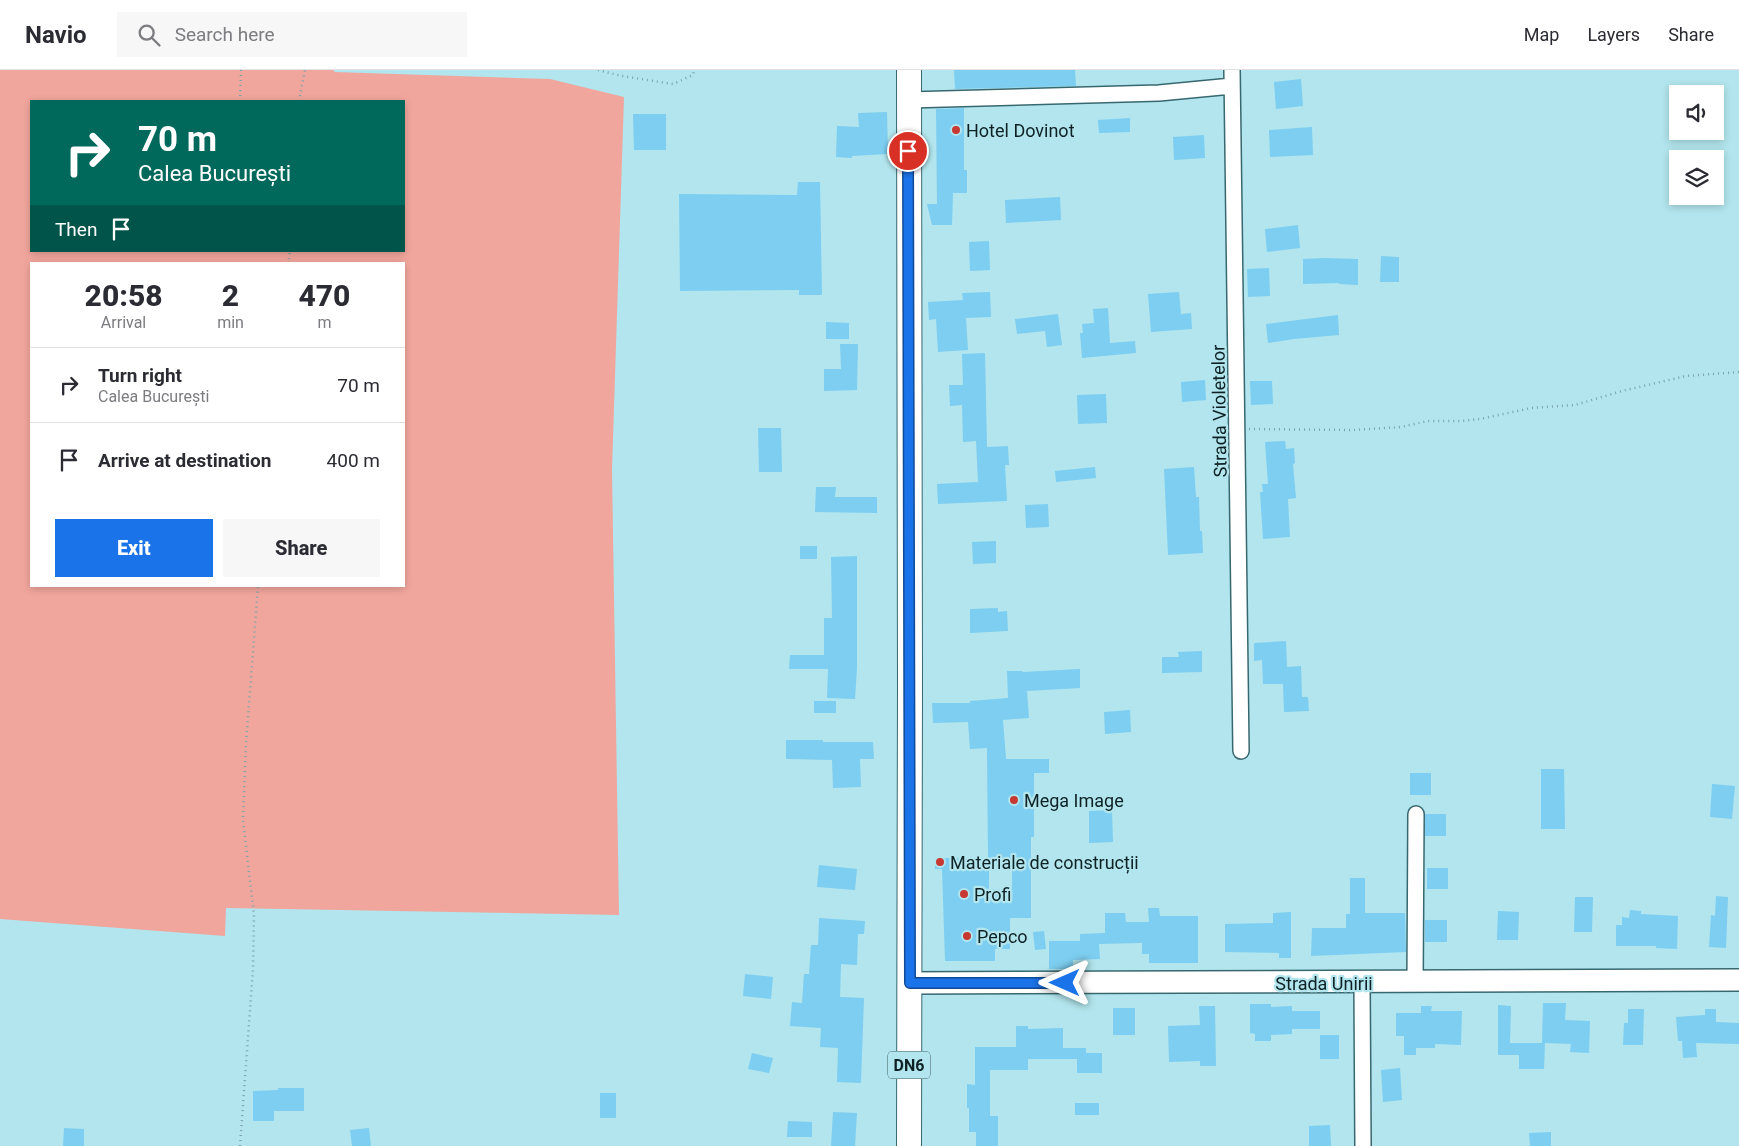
<!DOCTYPE html>
<meta charset="utf-8">
<style>
body{margin:0;font-family:Roboto,sans-serif;background:#f7f7f7;color:#2b2b33;height:100vh;display:flex;flex-direction:column;font-size:19px;white-space:nowrap}
*{box-sizing:border-box;margin:0}
p{font-size:16px;color:#7c7c81}
.icon{flex:none;width:28px;height:28px;fill:none;stroke:currentColor;stroke-width:2;stroke-linecap:round;stroke-linejoin:round}
.map{position:relative;flex:1;overflow:hidden}
.side{position:absolute;left:30px;top:192px;width:375px;height:325px;display:flex;flex-direction:column;background:#fff;border-radius:0px;box-shadow:0 2px 8px #0003}
.side>*{flex:none}
.banner{position:absolute;left:30px;top:30px;width:375px;height:152px;border-radius:0px;box-shadow:0 2px 8px #0003;background:#00695c;color:#fff;overflow:hidden}
.buttons{position:absolute;left:1669px;top:15px;display:grid;gap:10px}
.buttons a{display:grid;place-items:center;width:55px;height:55px;border-radius:0px;background:#fff;box-shadow:0 2px 8px #0003;font-size:25px}
.pin{position:absolute;display:grid;place-items:center;width:42px;height:42px;color:#fff;margin:-21px;border:2px solid #fff;border-radius:50%;box-shadow:0 1px 5px #0007}
.me{position:absolute;width:55px;margin:-28px;rotate:270deg;stroke-linejoin:round;filter:drop-shadow(0 0 4px #0008)}
.turn{display:flex;align-items:center;gap:18px;height:105px;padding:0 25px;font-size:22px}
.turn .icon{width:65px;height:65px;stroke-width:2.5}
.turn b{display:block;font-size:35px;line-height:42px}
.then{display:flex;align-items:center;height:48px;padding:0 25px;background:#0003;gap:10px;font-size:19px}
.eta{display:flex;justify-content:space-evenly;align-items:center;height:85px;text-align:center}
.eta b{font-size:30px;font-weight:800;line-height:35px}
.button{display:flex;gap:10px;margin-top:auto;padding:10px 25px}
.button a{flex:1;height:58px;border-radius:0px;background:#1a73e8;color:#fff;font-size:20px;font-weight:800;line-height:58px;text-align:center}
.button a+a{background:#f7f7f7;color:#2b2b33}
ul{padding:0;list-style:none}
li{display:flex;align-items:center;gap:15px;height:75px;padding:0 25px;border-top:1px solid #e1e1e2}
li div{flex:1}
li b{display:block;font-size:19px}
li em{font-style:normal}
header{display:flex;align-items:center;gap:30px;box-sizing:border-box;height:70px;padding:0 25px;background:#fff;border-bottom:1px solid #e1e1e2}
header strong{font-size:24px}
nav{display:flex;gap:28px;margin-inline-start:auto;font-size:18px}
.search{width:350px;height:45px;background:#f7f7f7;display:flex;align-items:center;gap:12px;box-sizing:border-box;padding:0 18px;border-radius:0px;color:#7c7c81;font-size:19px}
.map>svg:first-child{display:block}
.green{fill:#f1a69d;fill-rule:evenodd}
.building{fill:#7dcef1;fill-rule:evenodd}
.lines{fill:none;stroke-linecap:round;stroke-linejoin:round}
.minor-casing{stroke:#38686f;stroke-width:18}
.secondary-casing{stroke:#38686f;stroke-width:24}
.primary-casing{stroke:#38686f;stroke-width:26}
.path{stroke:#7aa3a9;stroke-width:2.5;stroke-dasharray:1 4;stroke-linecap:butt}
.minor{stroke:#fff;stroke-width:15}
.secondary{stroke:#fff;stroke-width:21}
.primary{stroke:#fff;stroke-width:24}
.route-casing{stroke:#114b97;stroke-width:12}
.route{stroke:#1a73e8;stroke-width:9}
.poi-dot{fill:#c63831;stroke:#b2e5ed;stroke-width:2}
.labels{text-anchor:middle;dominant-baseline:central;stroke-width:4.5;stroke-linejoin:round;paint-order:stroke}
.shield{fill:#b2e5ed;stroke:#3f5c61;stroke-width:1}
.shield-label{font-size:16px;font-weight:bold;fill:#0e2225}
.poi-label{font-size:18px;fill:#0e2225;stroke:#b2e5ed;text-anchor:start}
.street-label{font-size:18px;fill:#0e2225;stroke:#b2e5ed}
</style>
<header>
<strong>Navio</strong>
<div class="search"><svg class="icon" aria-label="search" viewBox="0 0 24 24"><circle cx="10" cy="10" r="6"/><path d="M15 15l6 6"/></svg>Search here</div>
<nav><a>Map</a><a>Layers</a><a>Share</a></nav>
</header>
<div class="map">
<svg width="1739" height="1076" viewBox="0 0 1739 1076">
<rect width="100%" height="100%" fill="#b2e5ed"/>
<path class="green" d="M 0,0 L 333,0 L 335,2 L 550,9 L 624,27 L 612,400 L 619,845 L 226,838 L 225,866 L 0,849 ZM 31,31 L 404,31 L 404,181 L 31,181 ZM 31,194 L 404,194 L 404,516 L 31,516 Z"/>
<path class="building" d="M 954,0 L 1075,0 L 1076,16 L 955,19 Z
M 1301,9 L 1303,36 L 1276,39 L 1274,12 Z
M 964,38 L 964,100 L 967,100 L 967,123 L 953,123 L 952,155 L 932,155 L 927,134 L 937,134 L 936,39 Z
M 887,42 L 888,84 L 852,86 L 852,88 L 836,87 L 837,56 L 859,57 L 858,43 Z
M 633,44 L 666,44 L 666,80 L 634,80 Z
M 1130,48 L 1130,62 L 1099,63 L 1098,50 Z
M 1312,57 L 1313,85 L 1270,87 L 1269,60 Z
M 1204,65 L 1205,88 L 1174,90 L 1173,67 Z
M 798,112 L 820,112 L 822,225 L 799,225 L 799,220 L 680,221 L 679,124 L 797,125 Z
M 1060,127 L 1061,150 L 1006,153 L 1005,130 Z
M 1298,155 L 1300,178 L 1267,182 L 1265,159 Z
M 989,171 L 990,200 L 970,201 L 969,172 Z
M 1381,186 L 1399,187 L 1399,212 L 1380,212 Z
M 1324,188 L 1358,189 L 1358,215 L 1339,214 L 1339,213 L 1303,214 L 1303,189 Z
M 1269,198 L 1270,226 L 1248,227 L 1247,199 Z
M 990,222 L 991,247 L 966,248 L 968,280 L 938,282 L 936,249 L 929,250 L 928,232 L 963,230 L 962,223 Z
M 1179,222 L 1181,244 L 1191,243 L 1192,259 L 1151,262 L 1148,224 Z
M 1108,238 L 1110,273 L 1135,271 L 1136,283 L 1082,288 L 1080,263 L 1083,263 L 1082,254 L 1094,253 L 1093,239 Z
M 1058,244 L 1062,275 L 1047,277 L 1045,261 L 1017,264 L 1015,249 Z
M 1338,245 L 1339,265 L 1294,269 L 1268,273 L 1266,254 Z
M 826,252 L 849,253 L 849,269 L 826,269 Z
M 840,274 L 858,274 L 857,320 L 824,321 L 824,299 L 841,299 Z
M 985,283 L 987,377 L 1008,376 L 1009,395 L 1005,395 L 1007,431 L 938,434 L 937,414 L 978,412 L 976,371 L 963,372 L 962,335 L 950,336 L 949,315 L 963,315 L 962,284 Z
M 1205,310 L 1206,330 L 1182,332 L 1181,312 Z
M 1250,311 L 1272,311 L 1273,334 L 1251,335 Z
M 1106,324 L 1107,353 L 1078,354 L 1077,325 Z
M 758,358 L 781,358 L 782,402 L 759,402 Z
M 1285,371 L 1286,379 L 1294,378 L 1295,393 L 1293,394 L 1296,428 L 1288,429 L 1290,467 L 1263,469 L 1260,422 L 1263,422 L 1262,414 L 1268,414 L 1265,372 Z
M 1095,397 L 1096,408 L 1056,412 L 1055,401 Z
M 1194,397 L 1196,427 L 1199,427 L 1200,461 L 1202,461 L 1203,483 L 1168,485 L 1164,399 Z
M 816,417 L 836,417 L 835,427 L 877,427 L 877,443 L 815,442 Z
M 1048,434 L 1049,457 L 1026,458 L 1025,435 Z
M 996,471 L 996,493 L 973,494 L 972,472 Z
M 800,476 L 817,476 L 817,489 L 800,489 Z
M 857,486 L 857,598 L 855,629 L 827,628 L 828,599 L 789,599 L 790,585 L 824,585 L 824,548 L 832,548 L 831,487 Z
M 998,538 L 998,542 L 1007,541 L 1008,561 L 970,563 L 970,539 Z
M 1286,571 L 1287,597 L 1301,596 L 1302,627 L 1308,627 L 1309,641 L 1284,642 L 1283,614 L 1263,614 L 1262,590 L 1254,591 L 1254,573 Z
M 1202,581 L 1202,602 L 1162,603 L 1162,587 L 1179,587 L 1178,582 Z
M 1080,599 L 1080,618 L 1027,621 L 1029,648 L 1003,650 L 1006,689 L 1049,689 L 1049,703 L 1034,703 L 1034,767 L 1031,767 L 1031,848 L 1010,848 L 1010,879 L 995,879 L 995,891 L 945,891 L 942,799 L 935,799 L 935,788 L 988,788 L 987,678 L 970,679 L 968,652 L 933,653 L 932,633 L 970,633 L 970,631 L 1008,628 L 1007,601 L 1022,601 L 1023,602 ZM 1012,792 L 1012,819 L 989,819 L 989,793 Z
M 814,631 L 836,631 L 836,643 L 814,643 Z
M 1130,640 L 1131,662 L 1105,664 L 1104,642 Z
M 786,670 L 823,670 L 823,672 L 873,672 L 874,689 L 860,689 L 861,717 L 833,718 L 832,690 L 786,689 Z
M 1541,699 L 1564,699 L 1565,759 L 1541,759 Z
M 1410,703 L 1431,703 L 1431,725 L 1410,725 Z
M 1712,714 L 1735,716 L 1732,749 L 1710,747 Z
M 1112,740 L 1113,772 L 1089,773 L 1089,741 Z
M 1425,744 L 1446,744 L 1446,766 L 1425,766 Z
M 819,795 L 857,799 L 855,820 L 817,817 Z
M 1427,798 L 1448,798 L 1448,819 L 1427,819 Z
M 1350,808 L 1365,808 L 1365,843 L 1405,843 L 1406,882 L 1311,886 L 1312,858 L 1346,858 L 1346,844 L 1350,844 Z
M 1716,826 L 1728,827 L 1726,878 L 1709,877 L 1711,845 L 1715,846 Z
M 1575,827 L 1593,827 L 1592,862 L 1574,862 Z
M 1148,838 L 1159,838 L 1160,846 L 1198,846 L 1198,893 L 1149,893 L 1149,884 L 1142,884 L 1142,873 L 1099,874 L 1100,889 L 1073,890 L 1073,899 L 1049,899 L 1049,871 L 1080,871 L 1080,864 L 1105,863 L 1105,843 L 1125,843 L 1126,852 L 1149,852 Z
M 1630,840 L 1641,841 L 1641,844 L 1678,846 L 1677,879 L 1656,878 L 1656,876 L 1616,876 L 1616,855 L 1622,855 L 1622,847 L 1629,848 Z
M 1498,841 L 1519,842 L 1518,870 L 1497,870 Z
M 1291,842 L 1291,888 L 1279,888 L 1279,883 L 1225,882 L 1225,854 L 1273,853 L 1273,843 Z
M 819,848 L 865,851 L 864,864 L 858,864 L 857,895 L 841,894 L 840,927 L 864,928 L 861,1013 L 837,1012 L 838,978 L 820,977 L 821,958 L 790,956 L 792,932 L 802,933 L 804,904 L 809,904 L 811,875 L 818,875 Z
M 1425,850 L 1447,850 L 1447,872 L 1425,872 Z
M 1044,861 L 1046,879 L 1035,880 L 1033,862 Z
M 745,904 L 773,907 L 771,929 L 743,926 Z
M 1543,933 L 1566,933 L 1565,950 L 1590,951 L 1589,983 L 1570,982 L 1571,974 L 1545,973 L 1544,999 L 1519,999 L 1519,985 L 1498,985 L 1498,935 L 1511,936 L 1510,973 L 1542,973 Z
M 1250,934 L 1271,934 L 1271,937 L 1292,936 L 1292,941 L 1320,941 L 1320,959 L 1292,959 L 1292,964 L 1271,965 L 1271,971 L 1255,971 L 1255,964 L 1250,963 Z
M 1199,936 L 1215,936 L 1216,996 L 1200,996 L 1200,991 L 1169,992 L 1168,956 L 1200,955 Z
M 1421,936 L 1432,936 L 1431,941 L 1462,941 L 1461,975 L 1435,974 L 1435,978 L 1416,978 L 1416,985 L 1404,985 L 1404,966 L 1396,966 L 1396,943 L 1421,943 Z
M 1113,938 L 1135,938 L 1135,965 L 1113,965 Z
M 1628,939 L 1644,939 L 1643,975 L 1623,975 L 1624,953 L 1628,953 Z
M 1705,939 L 1716,939 L 1716,952 L 1739,953 L 1739,974 L 1696,973 L 1697,987 L 1683,988 L 1682,971 L 1678,971 L 1676,947 L 1705,945 Z
M 1016,956 L 1028,956 L 1028,959 L 1063,958 L 1063,978 L 1086,978 L 1086,983 L 1102,983 L 1102,1003 L 1077,1003 L 1077,989 L 1028,989 L 1028,1000 L 990,1000 L 990,1046 L 998,1046 L 998,1076 L 976,1076 L 976,1062 L 969,1062 L 969,1038 L 967,1038 L 967,1014 L 975,1015 L 975,977 L 1016,977 Z
M 1320,965 L 1339,965 L 1339,989 L 1320,989 Z
M 752,983 L 773,988 L 769,1003 L 748,999 Z
M 1400,998 L 1402,1030 L 1383,1032 L 1381,1000 Z
M 278,1018 L 304,1018 L 304,1041 L 274,1041 L 274,1051 L 253,1051 L 253,1021 L 278,1020 Z
M 600,1023 L 616,1023 L 616,1048 L 600,1048 Z
M 1075,1033 L 1099,1033 L 1099,1045 L 1075,1045 Z
M 833,1042 L 857,1043 L 855,1076 L 831,1076 Z
M 788,1051 L 812,1052 L 812,1067 L 787,1067 Z
M 1330,1055 L 1331,1076 L 1309,1076 L 1309,1056 Z
M 64,1058 L 84,1059 L 84,1076 L 63,1076 Z
M 369,1058 L 371,1076 L 352,1076 L 350,1060 Z
M 1551,1062 L 1551,1076 L 1530,1076 L 1529,1063 Z"/>
<g class="lines">
<defs>
<path id="minor" d="M 1232,0 L 1241,681
M 908,30 L 1159,23 L 1232,16
M 1415,912 L 1416,744
M 1362,913 L 1363,1076"/>
<path id="secondary" d="M 910,913 L 1739,910"/>
<path id="primary" d="M 909,0 L 910,615 L 909,1076"/>
</defs>
<use href="#minor" class="minor-casing"/>
<use href="#secondary" class="secondary-casing"/>
<use href="#primary" class="primary-casing"/>
<path class="path" d="M 598,0 L 622,6 L 673,14 L 693,5 L 694,0
M 240,31 L 241,0
M 299,31 L 305,0
M 288,194 L 290,181
M 1249,359 L 1353,360 L 1401,357 L 1428,351 L 1461,351 L 1480,349 L 1531,338 L 1575,335 L 1622,321 L 1686,306 L 1739,302
M 240,1076 L 253,899 L 254,845 L 243,750 L 246,674 L 258,516"/>
<use href="#minor" class="minor"/>
<use href="#secondary" class="secondary"/>
<use href="#primary" class="primary"/>
</g>
<g class="lines">
<defs>
<path id="route" d="M 908,81 L 910,913 L 1065,913"/>
</defs>
<use href="#route" class="route-casing"/>
<use href="#route" class="route"/>
</g>
<g class="poi-dot">
<circle cx="956" cy="60" r="5"/>
<circle cx="1014" cy="730" r="5"/>
<circle cx="940" cy="792" r="5"/>
<circle cx="964" cy="824" r="5"/>
<circle cx="967" cy="866" r="5"/>
</g>
<g class="labels">
<rect class="shield" x="888" y="981.5" width="42" height="27" rx="4"/>
<g class="shield-label">
<text x="909" y="995">DN6</text>
</g>
<g class="poi-label">
<text x="966" y="60">Hotel Dovinot</text>
<text x="1024" y="730">Mega Image</text>
<text x="950" y="792">Materiale de construcții</text>
<text x="974" y="824">Profi</text>
<text x="977" y="866">Pepco</text>
</g>
<g class="street-label">
<text transform="translate(1219 341) rotate(-91)">Strada Violetelor</text>
<text x="1324" y="913">Strada Unirii</text>
</g>
</g>
</svg>
<div class="buttons">
<a><svg class="icon" aria-label="sound" viewBox="0 0 24 24"><path d="M4 9h4l5-4v14l-5-4H4zM17 9q2 3 0 6"/></svg></a>
<a><svg class="icon" aria-label="layers" viewBox="0 0 24 24"><path d="M12 4l9 5-9 5-9-5zM3 14l9 5 9-5"/></svg></a>
</div>
<div class="pin" style="left:908px;top:81px;background:#d93025"><svg class="icon" aria-label="arrive" viewBox="0 0 24 24"><path d="M6 21V4h12l-3 4 3 4H6"/></svg></div>
<svg class="me" style="left:1065px;top:913px" viewBox="-20 -20 40 40"><path d="M0-17L14 15 0 8-14 15z" fill="#1a73e8" stroke="#fff" stroke-width="4"/></svg>
<div class="banner">
<div class="turn"><svg class="icon" aria-label="right" viewBox="0 0 24 24"><path d="M7 20v-9h11M14 6l5 5-5 5"/></svg><div><b>70 m</b>Calea București</div></div>
<div class="then">Then<svg class="icon" aria-label="arrive" viewBox="0 0 24 24"><path d="M6 21V4h12l-3 4 3 4H6"/></svg></div>
</div>
<section class="side">
<div class="eta">
<div><b>20:58</b><p>Arrival</p></div>
<div><b>2</b><p>min</p></div>
<div><b>470</b><p>m</p></div>
</div>
<ul>
<li><svg class="icon" aria-label="right" viewBox="0 0 24 24"><path d="M7 20v-9h11M14 6l5 5-5 5"/></svg><div><b>Turn right</b><p>Calea București</p></div><em>70 m</em></li>
<li><svg class="icon" aria-label="arrive" viewBox="0 0 24 24"><path d="M6 21V4h12l-3 4 3 4H6"/></svg><div><b>Arrive at destination</b></div><em>400 m</em></li>
</ul>
<div class="button"><a>Exit</a><a>Share</a></div>
</section>
</div>
